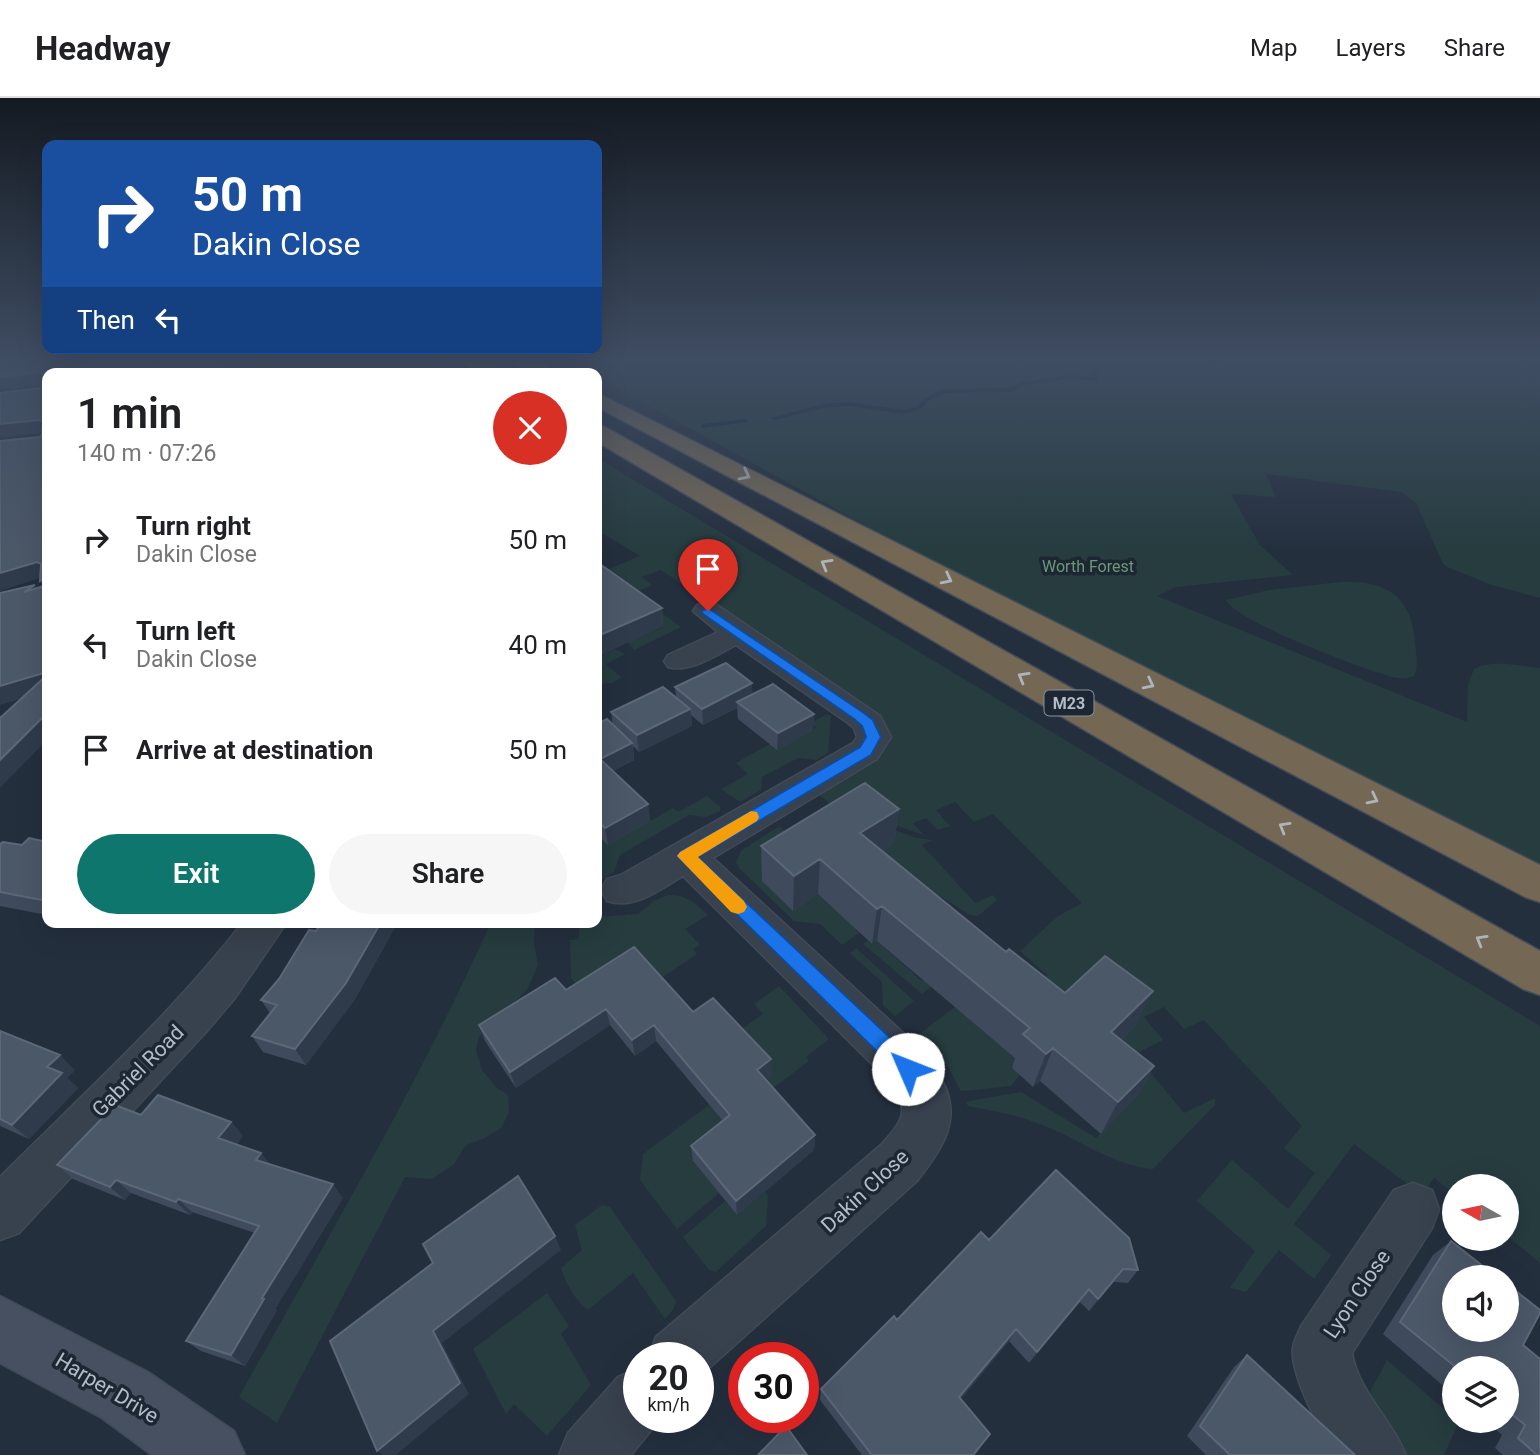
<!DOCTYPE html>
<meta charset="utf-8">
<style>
body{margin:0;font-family:Roboto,sans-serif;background:#f6f6f6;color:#202124;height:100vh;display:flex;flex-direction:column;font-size:26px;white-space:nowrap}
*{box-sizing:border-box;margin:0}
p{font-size:23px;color:#757577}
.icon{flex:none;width:38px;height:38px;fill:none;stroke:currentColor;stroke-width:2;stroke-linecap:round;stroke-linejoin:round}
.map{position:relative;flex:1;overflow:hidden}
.panel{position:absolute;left:42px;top:270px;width:560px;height:560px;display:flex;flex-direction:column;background:#fff;border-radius:14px;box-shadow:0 7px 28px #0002}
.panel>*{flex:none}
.top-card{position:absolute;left:42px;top:42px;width:560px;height:214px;border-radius:14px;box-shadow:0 7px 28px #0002;background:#1a4fa0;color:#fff;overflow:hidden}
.needle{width:46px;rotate:279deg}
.buttons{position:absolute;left:1442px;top:1076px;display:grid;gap:14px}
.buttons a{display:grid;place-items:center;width:77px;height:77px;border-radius:50%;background:#fff;box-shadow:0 7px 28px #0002;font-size:35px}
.speed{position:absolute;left:623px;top:1244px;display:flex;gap:14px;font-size:35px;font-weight:700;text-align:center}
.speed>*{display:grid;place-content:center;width:91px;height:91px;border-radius:50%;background:#fff;box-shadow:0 7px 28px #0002;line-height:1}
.speed small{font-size:18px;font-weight:400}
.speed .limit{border:10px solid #d22;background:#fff;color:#111}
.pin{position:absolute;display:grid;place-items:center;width:60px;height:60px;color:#fff;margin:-72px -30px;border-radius:50% 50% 50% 0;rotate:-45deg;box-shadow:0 0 7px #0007}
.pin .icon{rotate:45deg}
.me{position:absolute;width:77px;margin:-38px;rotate:314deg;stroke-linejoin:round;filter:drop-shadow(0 0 5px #0008)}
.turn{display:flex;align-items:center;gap:24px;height:147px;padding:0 35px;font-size:32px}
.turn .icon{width:91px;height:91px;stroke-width:2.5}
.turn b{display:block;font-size:49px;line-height:60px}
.then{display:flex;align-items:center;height:66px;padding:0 35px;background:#0003;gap:14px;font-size:26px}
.round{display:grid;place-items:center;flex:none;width:74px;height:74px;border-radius:37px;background:#f6f6f6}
.summary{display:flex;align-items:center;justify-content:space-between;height:119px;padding:0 35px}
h1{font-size:42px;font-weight:600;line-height:52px}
.action{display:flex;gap:14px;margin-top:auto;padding:14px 35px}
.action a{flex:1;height:80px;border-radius:42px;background:#0f766e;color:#fff;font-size:28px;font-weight:600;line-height:80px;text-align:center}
.action a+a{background:#f6f6f6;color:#202124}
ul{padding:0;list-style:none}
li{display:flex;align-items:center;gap:21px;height:105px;padding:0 35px}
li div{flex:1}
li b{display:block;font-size:26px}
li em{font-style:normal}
header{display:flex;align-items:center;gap:42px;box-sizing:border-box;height:98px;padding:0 35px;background:#fff;border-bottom:2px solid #e0e0e0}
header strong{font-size:33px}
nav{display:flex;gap:38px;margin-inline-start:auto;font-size:24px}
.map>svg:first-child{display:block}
.green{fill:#263c3f}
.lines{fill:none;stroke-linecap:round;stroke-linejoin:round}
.stream{fill:#17263c;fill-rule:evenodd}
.street-casing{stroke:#414a57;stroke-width:3}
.secondary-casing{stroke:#414a57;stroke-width:3}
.highway-casing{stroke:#434c59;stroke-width:3}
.street{fill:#38414e;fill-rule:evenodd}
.secondary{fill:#465061;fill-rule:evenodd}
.highway{fill:#746855;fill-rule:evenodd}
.wall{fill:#3f4b5c}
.shaded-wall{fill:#2f3b4b}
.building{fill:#4b5868;stroke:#5c6777;stroke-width:2}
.oneway{stroke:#aeb4bd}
.route{fill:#1a73e8;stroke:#114b97;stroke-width:2}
.slow{fill:#f59e0b}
.labels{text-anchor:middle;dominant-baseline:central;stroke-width:7;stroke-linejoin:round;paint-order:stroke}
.far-park-label{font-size:16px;fill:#6b9a76;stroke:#1d2633}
.shield{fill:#1d2633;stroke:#878f9c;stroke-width:2}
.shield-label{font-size:16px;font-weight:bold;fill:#b4bcc9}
.near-street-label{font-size:21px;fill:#b4bcc9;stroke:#1d2633}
</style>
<header>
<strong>Headway</strong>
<nav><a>Map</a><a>Layers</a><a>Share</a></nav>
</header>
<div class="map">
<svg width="1540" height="1357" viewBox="0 0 1540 1357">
<rect width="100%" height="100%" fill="#242f3e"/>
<path class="green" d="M 257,263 L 434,263 L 454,275 L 251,275 Z
M 568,263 L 1540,263 L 1540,500 L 1492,487 L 1447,469 L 1443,466 L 1416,405 L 1401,394 L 1266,376 L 1276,399 L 1231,396 L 1260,447 L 1293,477 L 1176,489 L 1157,498 L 1467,624 L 1468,587 L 1474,571 C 1493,561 1520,568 1540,570 L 1540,801 L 597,279 L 597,275 L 588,275 Z
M 597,360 L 1540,928 L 1540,1165 L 1507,1138 L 1507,1088 L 1454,1088 L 1454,1096 L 1434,1080 L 1422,1097 L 1354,1046 L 1294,1126 L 1331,1157 L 1314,1181 L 1279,1152 L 1246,1194 L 1230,1190 L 1255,1153 L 1197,1103 L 1232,1062 L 1288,1111 L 1315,1075 L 1284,1050 L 1302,1028 L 1204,922 L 1184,931 L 1164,909 L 1144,919 L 1163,942 L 1135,956 L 1184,1015 L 1215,1000 L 1215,1007 L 1153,1071 C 1114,1068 1079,1041 1042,1027 C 1018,1017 993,1013 968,1008 L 966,1005 L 969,1003 L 1021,994 L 1096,1040 L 1136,1001 L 1018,963 L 1020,977 L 1011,988 L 965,993 L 960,992 L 949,970 L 918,940 L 918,937 L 1002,873 L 1031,891 L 1047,877 L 1020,853 L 1058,818 L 1082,805 L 993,716 L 974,724 L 955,704 L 936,712 L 950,728 L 938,732 L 926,720 L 913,725 L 924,737 L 868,718 L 843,717 L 815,693 L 874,618 L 661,472 L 642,479 L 652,487 L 634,495 L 681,529 L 634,552 L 628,544 L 663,529 L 597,476 L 640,458 L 597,432 Z
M 1340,484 C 1385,482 1412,497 1415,545 C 1416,556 1419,568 1414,578 C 1408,580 1404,581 1398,580 C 1371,575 1235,523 1226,502 L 1269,492 Z
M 615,551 L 625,556 L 606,566 L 621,579 L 613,585 L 600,586 L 597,559 Z
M 827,616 L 831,618 L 828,655 L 816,662 L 798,660 L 762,679 L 761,692 L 740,704 L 721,691 L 748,676 L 736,665 L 770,646 L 813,632 L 816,629 L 811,625 Z
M 707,698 L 720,709 L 720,713 L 706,719 L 689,717 L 620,757 L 614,774 L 601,782 L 601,759 L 597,759 L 597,739 L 650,723 L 673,710 L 678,714 Z
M 862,720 L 917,740 L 933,742 L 922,747 L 975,805 L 993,797 L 997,802 L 978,818 L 970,817 L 938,797 L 920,817 L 962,844 L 970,855 L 962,866 L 922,896 L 863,846 L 867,843 L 872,847 L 877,843 L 922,883 L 957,855 L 857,770 L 894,746 Z
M 779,728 L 802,747 L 822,793 L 861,827 L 855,832 L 859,835 L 842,847 L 820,826 L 794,823 L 739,770 L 736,764 L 741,753 Z
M 668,797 C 687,797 694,804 708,817 L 685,831 L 700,847 L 693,851 L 697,856 L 654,885 L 587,898 L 571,880 L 570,842 L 579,841 L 579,824 L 597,824 L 597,819 L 638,816 L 654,803 Z
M 491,824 L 535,824 L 534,846 L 538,867 L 527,892 L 479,939 L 476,952 L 482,972 L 497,990 L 508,997 L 509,1015 L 501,1030 L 485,1040 L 466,1047 L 454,1066 L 432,1081 L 405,1079 L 277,1325 L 239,1299 C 326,1142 418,988 491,824 Z
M 856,850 L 914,903 L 895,918 L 883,907 L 882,884 L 850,855 Z
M 779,888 L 829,941 L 806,959 L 809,963 L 768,994 L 760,986 L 770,977 L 733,937 L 763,916 L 754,906 Z
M 710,1006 L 740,1016 L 693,1063 L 719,1095 L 677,1131 L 640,1082 L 643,1056 Z
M 765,1094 L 768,1098 L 766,1128 L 716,1174 L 709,1172 L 683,1139 L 725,1103 L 737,1117 Z
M 602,1107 L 610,1109 L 676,1203 L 673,1212 L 665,1221 L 633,1175 L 588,1212 C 575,1202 566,1186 561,1170 L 582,1152 L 575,1127 Z
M 547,1195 L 569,1228 L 561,1236 L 591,1287 L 547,1338 L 514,1306 L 506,1316 L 473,1251 Z
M 1387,1262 L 1454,1320 L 1454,1323 L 1459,1324 L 1444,1357 L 1404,1357 L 1372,1307 L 1371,1292 Z"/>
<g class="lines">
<path class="stream" d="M 1214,263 L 1223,263 L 1202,271 L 1097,273 L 1098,281 L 1095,283 L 1069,281 L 1023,287 L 1010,294 L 944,295 L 928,303 L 921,311 L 902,316 L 850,308 L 823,310 L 774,322 L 771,320 L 823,306 L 850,304 L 902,312 L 917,309 L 924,301 L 943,291 L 1009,290 L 1022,284 L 1069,277 L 1092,279 L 1091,271 L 1094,269 L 1201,267 Z
M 745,321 L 748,323 L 747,324 L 704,330 L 701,328 L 704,326 Z"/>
<defs>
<path id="street" d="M 707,505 L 717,507 L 870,611 L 880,618 L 891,639 L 877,661 L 713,760 L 925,955 C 964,1007 956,1034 917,1083 L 698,1280 L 698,1260 L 648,1260 L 656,1239 L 881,1047 C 902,1023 911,1014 891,985 L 683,778 C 659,792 635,812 607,803 L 601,792 L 607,781 L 621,777 L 853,645 L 857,639 L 854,630 L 848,625 L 736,547 C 716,557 691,575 668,569 L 664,563 L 668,557 L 718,534 L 693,513 L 697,507 Z
M 243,824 L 287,824 L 235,900 L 207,933 L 19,1135 L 0,1142 L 0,1079 C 83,996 171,917 243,824 Z
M 1413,1085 L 1432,1092 L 1439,1111 L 1432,1130 L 1352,1255 C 1359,1295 1391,1320 1406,1357 L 1336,1357 C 1321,1335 1289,1275 1293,1249 C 1294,1242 1299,1234 1301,1228 L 1394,1092 Z
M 639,1270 L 639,1320 L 661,1320 L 631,1357 L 559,1357 L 568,1335 L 618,1279 Z"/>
<path id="secondary" d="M 0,1198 L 148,1274 L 234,1333 L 245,1357 L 152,1357 L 102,1320 L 0,1265 Z"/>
<path id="highway" d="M 463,263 L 488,263 L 503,275 L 478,275 Z
M 513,263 L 539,263 L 556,275 L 530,275 Z
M 597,295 L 1540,767 L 1540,804 L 1525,799 L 597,309 Z
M 597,327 L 605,329 L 1540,853 L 1540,897 L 1523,891 L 597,344 Z"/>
</defs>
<use href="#street" class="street-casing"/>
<use href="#secondary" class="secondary-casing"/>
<use href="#highway" class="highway-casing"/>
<use href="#street" class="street"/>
<use href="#secondary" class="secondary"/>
<use href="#highway" class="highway"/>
</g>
<path class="wall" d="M 597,464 L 662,510 L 663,528 L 603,556 L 597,551 Z
M 675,589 L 753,597 L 814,616 L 813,632 L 777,652 L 738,621 L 737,610 L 703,627 L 691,617 L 692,628 L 639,654 L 633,648 L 634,662 L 613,673 L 648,706 L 650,723 L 608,747 L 597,736 L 597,626 L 613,628 L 611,614 L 676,600 Z
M 899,711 L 894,746 L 883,753 L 1006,854 L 1065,895 L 1136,927 L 1121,942 L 1154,968 L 1136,1000 L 1101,1036 L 1040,983 L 1033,989 L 1012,970 L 1015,960 L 877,843 L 872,846 L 818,796 L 793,813 L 762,783 L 761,748 Z
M 47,744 L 47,817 L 0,808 L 0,746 L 22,747 Z
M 186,824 L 209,824 L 205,829 Z
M 322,824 L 398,824 L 355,901 L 306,967 L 263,954 L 252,938 L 270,915 L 261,902 L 279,881 Z
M 566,892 L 693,914 L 771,977 L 766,981 L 815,1037 L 814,1052 L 737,1117 L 693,1063 L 691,1048 L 723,1023 L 656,943 L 635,958 L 610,927 L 516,990 L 485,943 L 479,927 Z
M 0,933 L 75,972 L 67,980 L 78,990 L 29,1041 L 0,1028 Z
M 141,1017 L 231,1024 L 243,1038 L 236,1047 L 270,1066 L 343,1100 L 275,1211 L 277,1212 L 245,1268 L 201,1253 L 186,1243 L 255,1135 L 192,1114 L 190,1117 L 131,1095 L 125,1102 L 73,1081 L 57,1067 Z
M 989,1142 L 1138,1172 L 1128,1185 L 1114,1184 L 1089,1213 L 1080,1204 L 1029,1265 L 1009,1243 L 961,1301 L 990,1336 L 975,1357 L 862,1357 L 820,1302 L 821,1291 L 897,1222 Z
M 1451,1143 L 1523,1247 L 1540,1357 L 1503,1357 L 1495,1350 L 1502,1337 L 1486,1323 L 1507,1323 L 1507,1270 L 1454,1270 L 1454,1297 L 1383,1236 L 1433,1157 Z
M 1247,1257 L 1355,1357 L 1206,1357 L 1187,1338 L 1234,1269 Z"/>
<path class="shaded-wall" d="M 225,263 L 233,263 L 230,275 L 222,275 Z
M 40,274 L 47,286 L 0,291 L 0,279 Z
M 40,322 L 47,334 L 0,340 L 0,326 Z
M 37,464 L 46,478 L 0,493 L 0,475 Z
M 47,478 L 47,494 L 40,483 Z
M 35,487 L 44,502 L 24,494 Z
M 662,510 L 663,528 L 603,556 L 600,537 Z
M 47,574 L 47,593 L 0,607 L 0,588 Z
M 752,585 L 753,602 L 737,604 L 737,610 L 703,627 L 702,611 Z
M 690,611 L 692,628 L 639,654 L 637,637 Z
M 47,615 L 47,642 L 0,690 L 0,662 Z
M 814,616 L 813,632 L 777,652 L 778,635 Z
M 632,645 L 634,662 L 603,678 L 600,661 Z
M 648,706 L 650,723 L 608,747 L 605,730 Z
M 899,711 L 894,746 L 857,770 L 860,735 Z
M 820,761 L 818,796 L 793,813 L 794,778 Z
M 882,808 L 877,843 L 872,846 L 877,811 Z
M 381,824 L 398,824 L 355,901 L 306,967 L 295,951 Z
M 1153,893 L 1136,927 L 1095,967 L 1111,934 Z
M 606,911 L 610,927 L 516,990 L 510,974 Z
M 654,927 L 656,943 L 635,958 L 632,942 Z
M 1053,950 L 1040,983 L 1033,989 L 1046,956 Z
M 60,957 L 75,972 L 67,980 L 78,990 L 29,1041 L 12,1027 L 47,969 Z
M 771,961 L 771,977 L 758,988 L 757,972 Z
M 1154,968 L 1136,1000 L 1101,1036 L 1118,1004 Z
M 231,1024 L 243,1038 L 231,1054 L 218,1040 Z
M 815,1037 L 814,1052 L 737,1117 L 736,1103 Z
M 261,1055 L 272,1068 L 256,1062 Z
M 116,1082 L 131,1095 L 125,1102 L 110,1089 Z
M 333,1086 L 343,1100 L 275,1211 L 277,1212 L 245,1268 L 231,1257 L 262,1200 Z
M 178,1101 L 192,1114 L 190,1117 L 176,1104 Z
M 555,1138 L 561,1152 L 442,1245 L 469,1296 L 396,1357 L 383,1357 L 377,1353 L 433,1233 Z
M 1123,1171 L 1114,1184 L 1089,1213 L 1098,1201 Z
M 1089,1191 L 1080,1204 L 1029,1265 L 1037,1254 Z
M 1016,1231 L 1009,1243 L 954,1309 L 959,1299 Z"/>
<path class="building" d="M 0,263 L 148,263 L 150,266 L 169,265 L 170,263 L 225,263 L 222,275 L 47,275 L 47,478 L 40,483 L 41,466 L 37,464 L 0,475 L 0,343 L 40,339 L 42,336 L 43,324 L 40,322 L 0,326 L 0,295 L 42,290 L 43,277 L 40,274 L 0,279 Z
M 597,464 L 662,510 L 600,537 L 597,534 Z
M 35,487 L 24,494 L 47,487 L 47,574 L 0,588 L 0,495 Z
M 726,565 L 752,585 L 702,611 L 675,589 Z
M 47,577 L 47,615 L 0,662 L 0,620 Z
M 773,586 L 814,616 L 778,635 L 737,604 Z
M 663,589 L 690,611 L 637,637 L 611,614 Z
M 607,621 L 632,645 L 600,661 L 648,706 L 605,730 L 597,722 L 597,626 Z
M 865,685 L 899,711 L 860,735 L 1006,854 L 1009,851 L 1065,895 L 1105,858 L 1153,893 L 1111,934 L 1154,968 L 1118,1004 L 1053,950 L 1046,956 L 1023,936 L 1030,930 L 882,808 L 877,811 L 820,761 L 794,778 L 761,748 Z
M 29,740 L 47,744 L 47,803 L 0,794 L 0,746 L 3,744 L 22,747 Z
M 322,824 L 381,824 L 346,885 L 295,951 L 252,938 L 277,907 L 261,902 L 279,881 L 309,832 L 316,833 Z
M 634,849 L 693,914 L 713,900 L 771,961 L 757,972 L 815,1037 L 736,1103 L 691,1048 L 730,1017 L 654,927 L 632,942 L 606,911 L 510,974 L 479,927 L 555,880 L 566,892 Z
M 0,933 L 60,957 L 47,969 L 62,975 L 12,1027 L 0,1021 Z
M 158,997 L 231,1024 L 218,1040 L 261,1055 L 256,1062 L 333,1086 L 262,1200 L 264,1201 L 231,1257 L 186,1243 L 259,1128 L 178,1101 L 176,1104 L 116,1082 L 110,1089 L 57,1067 L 115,1007 L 141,1017 Z
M 1056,1072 L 1129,1140 L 1138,1172 L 1123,1171 L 1098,1201 L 1089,1191 L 1037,1254 L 1016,1231 L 959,1299 L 990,1336 L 973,1357 L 872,1357 L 821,1291 L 894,1218 L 897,1222 L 981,1134 L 989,1142 Z
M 518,1078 L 555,1138 L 433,1233 L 460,1285 L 377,1353 L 330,1243 L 433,1165 L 423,1146 Z
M 1451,1143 L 1498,1180 L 1454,1180 L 1454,1232 L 1507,1232 L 1507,1186 L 1540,1212 L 1540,1215 L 1523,1247 L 1540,1261 L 1540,1357 L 1537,1357 L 1518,1340 L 1525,1327 L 1507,1312 L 1507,1270 L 1457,1270 L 1400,1224 Z
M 1247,1257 L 1355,1357 L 1230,1357 L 1200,1328 Z
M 786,1328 L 807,1357 L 758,1357 Z"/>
<defs><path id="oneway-chevron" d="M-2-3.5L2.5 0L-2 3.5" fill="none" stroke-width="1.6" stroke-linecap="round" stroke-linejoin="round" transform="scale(1.75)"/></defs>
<g class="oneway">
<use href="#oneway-chevron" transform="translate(745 377) rotate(27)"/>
<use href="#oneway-chevron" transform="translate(826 466) rotate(-150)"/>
<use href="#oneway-chevron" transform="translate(947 481) rotate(27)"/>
<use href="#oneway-chevron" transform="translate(1023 579) rotate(-150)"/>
<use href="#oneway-chevron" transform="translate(1149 586) rotate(27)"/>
<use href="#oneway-chevron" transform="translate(1373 701) rotate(27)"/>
<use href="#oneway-chevron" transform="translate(1284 729) rotate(-150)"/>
<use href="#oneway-chevron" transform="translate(1481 842) rotate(-150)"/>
</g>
<linearGradient id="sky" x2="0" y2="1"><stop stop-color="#141a22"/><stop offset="0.58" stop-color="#3f4d63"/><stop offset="1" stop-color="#3f4d63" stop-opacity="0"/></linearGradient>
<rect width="1540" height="453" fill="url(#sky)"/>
<path class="route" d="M 708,510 L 864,615 L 873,622 L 881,639 L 871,657 L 698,759 L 916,964 L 919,971 L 916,977 L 908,980 L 901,977 L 677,758 L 680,754 L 860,649 L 866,639 L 862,628 L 854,621 L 703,516 L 701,513 Z"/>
<path class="slow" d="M 751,713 L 757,714 L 759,719 L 757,723 L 698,759 L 744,803 L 747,809 L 744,814 L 738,816 L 731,814 L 677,758 L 680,754 Z"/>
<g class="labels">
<g class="far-park-label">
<text x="1088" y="468">Worth Forest</text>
</g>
<rect class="shield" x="1044.5" y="592.5" width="49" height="25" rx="5"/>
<g class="shield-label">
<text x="1069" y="605">M23</text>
</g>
<g class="near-street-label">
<text transform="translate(138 973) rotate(-45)">Gabriel Road</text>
<text transform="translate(865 1093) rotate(-43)">Dakin Close</text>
<text transform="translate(1357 1196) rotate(-56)">Lyon Close</text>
<text transform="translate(107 1290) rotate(31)">Harper Drive</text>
</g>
</g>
</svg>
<div class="buttons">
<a><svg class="needle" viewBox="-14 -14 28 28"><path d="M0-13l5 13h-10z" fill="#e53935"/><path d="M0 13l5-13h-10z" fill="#757577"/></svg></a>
<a><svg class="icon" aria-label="sound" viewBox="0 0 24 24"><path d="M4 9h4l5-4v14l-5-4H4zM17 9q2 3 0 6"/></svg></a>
<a><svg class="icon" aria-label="layers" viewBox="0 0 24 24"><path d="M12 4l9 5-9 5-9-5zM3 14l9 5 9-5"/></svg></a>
</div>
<div class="speed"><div>20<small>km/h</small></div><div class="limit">30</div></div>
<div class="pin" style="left:708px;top:513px;background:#d93025"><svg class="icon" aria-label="arrive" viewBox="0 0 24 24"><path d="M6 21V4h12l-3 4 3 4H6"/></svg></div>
<svg class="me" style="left:908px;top:971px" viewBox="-20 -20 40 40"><circle r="19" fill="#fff"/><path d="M0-13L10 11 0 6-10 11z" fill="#1a73e8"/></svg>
<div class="top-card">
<div class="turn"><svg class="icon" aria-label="right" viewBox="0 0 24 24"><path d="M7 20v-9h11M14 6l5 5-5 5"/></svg><div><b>50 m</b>Dakin Close</div></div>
<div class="then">Then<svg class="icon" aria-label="left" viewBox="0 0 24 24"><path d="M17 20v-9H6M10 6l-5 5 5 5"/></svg></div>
</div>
<section class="panel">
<div class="summary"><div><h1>1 min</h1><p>140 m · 07:26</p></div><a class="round" style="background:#d93025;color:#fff"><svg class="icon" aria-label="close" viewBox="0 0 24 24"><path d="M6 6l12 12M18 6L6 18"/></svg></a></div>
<ul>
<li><svg class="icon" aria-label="right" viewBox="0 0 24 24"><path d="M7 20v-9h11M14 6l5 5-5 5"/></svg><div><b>Turn right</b><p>Dakin Close</p></div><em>50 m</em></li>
<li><svg class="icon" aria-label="left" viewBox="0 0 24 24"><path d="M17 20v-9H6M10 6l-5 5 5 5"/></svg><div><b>Turn left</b><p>Dakin Close</p></div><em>40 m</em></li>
<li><svg class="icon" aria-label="arrive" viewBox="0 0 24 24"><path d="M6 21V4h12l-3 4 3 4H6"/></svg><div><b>Arrive at destination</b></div><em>50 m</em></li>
</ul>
<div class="action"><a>Exit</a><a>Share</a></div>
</section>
</div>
